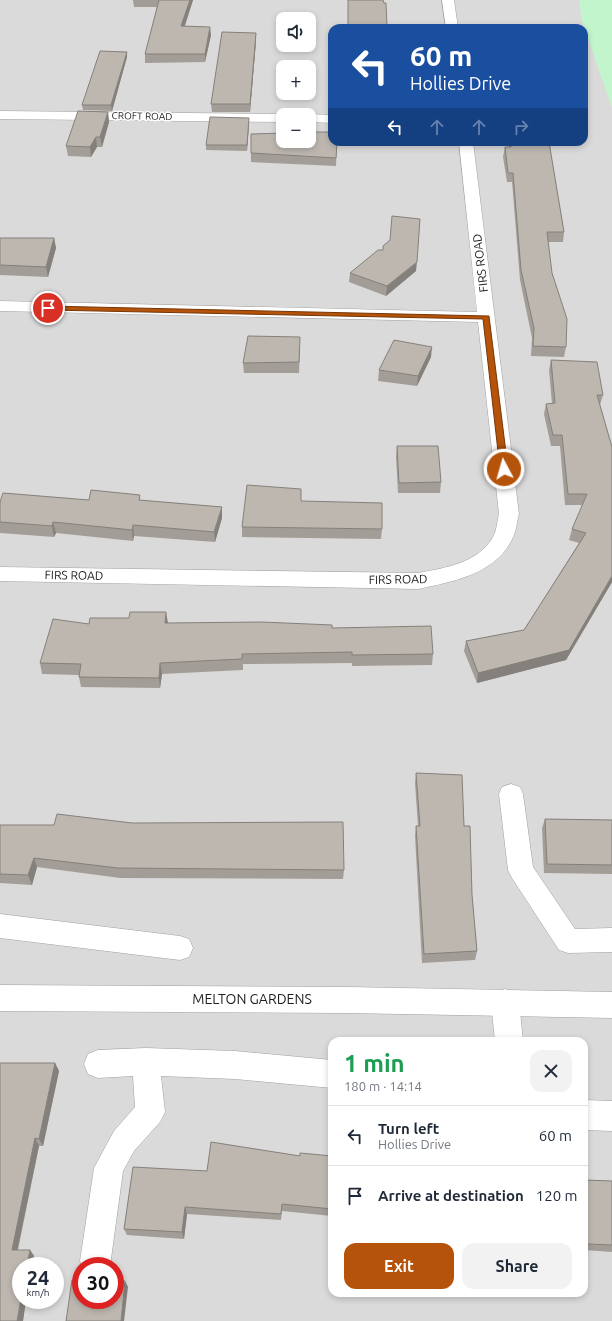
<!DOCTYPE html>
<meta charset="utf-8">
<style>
body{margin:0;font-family:Ubuntu,sans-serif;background:#f2f2f3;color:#1f2937;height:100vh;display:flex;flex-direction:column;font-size:15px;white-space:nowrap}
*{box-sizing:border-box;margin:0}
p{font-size:13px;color:#747a83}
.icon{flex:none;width:22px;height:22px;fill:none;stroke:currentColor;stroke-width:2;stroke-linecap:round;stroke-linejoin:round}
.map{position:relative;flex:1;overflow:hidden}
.side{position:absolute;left:328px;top:1037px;width:260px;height:260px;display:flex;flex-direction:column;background:#fff;border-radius:12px;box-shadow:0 2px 6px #0003}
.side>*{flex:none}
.guide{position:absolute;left:328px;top:24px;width:260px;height:122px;border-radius:12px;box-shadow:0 2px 6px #0003;background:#1a4fa0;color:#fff;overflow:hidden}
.buttons{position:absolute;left:276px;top:12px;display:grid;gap:8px}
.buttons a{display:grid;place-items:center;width:40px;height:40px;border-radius:8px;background:#fff;box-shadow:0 2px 6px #0003;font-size:20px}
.speed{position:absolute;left:12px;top:1257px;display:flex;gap:8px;font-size:20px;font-weight:700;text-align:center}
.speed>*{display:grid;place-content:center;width:52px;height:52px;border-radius:50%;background:#fff;box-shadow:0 2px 6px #0003;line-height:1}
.speed small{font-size:10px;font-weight:400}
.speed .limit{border:6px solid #d22;background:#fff;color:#111}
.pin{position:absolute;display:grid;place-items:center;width:34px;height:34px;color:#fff;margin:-17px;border:2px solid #fff;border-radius:50%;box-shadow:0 1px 4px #0007}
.me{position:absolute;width:44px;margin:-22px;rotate:354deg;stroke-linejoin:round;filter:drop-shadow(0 0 3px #0008)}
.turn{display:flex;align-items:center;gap:14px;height:84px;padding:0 16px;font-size:18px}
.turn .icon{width:52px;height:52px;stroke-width:2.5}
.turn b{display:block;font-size:28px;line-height:34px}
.lanes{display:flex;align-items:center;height:38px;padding:0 16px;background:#0003;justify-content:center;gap:20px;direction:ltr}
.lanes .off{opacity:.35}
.round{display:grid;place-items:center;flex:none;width:42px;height:42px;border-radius:12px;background:#f2f2f3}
.head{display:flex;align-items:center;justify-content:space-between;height:68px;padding:0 16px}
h1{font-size:24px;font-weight:600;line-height:30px;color:#1e9e55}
.action{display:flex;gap:8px;margin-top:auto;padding:8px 16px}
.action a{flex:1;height:46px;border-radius:12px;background:#b45309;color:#fff;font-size:16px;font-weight:600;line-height:46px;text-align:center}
.action a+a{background:#f2f2f3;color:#1f2937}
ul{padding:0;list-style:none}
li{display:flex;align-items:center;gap:12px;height:60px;padding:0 16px;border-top:1px solid #e0e1e3}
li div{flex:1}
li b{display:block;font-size:15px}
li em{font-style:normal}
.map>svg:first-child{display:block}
.residential{fill:#dbdada;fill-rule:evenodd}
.park{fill:#c2f5cc}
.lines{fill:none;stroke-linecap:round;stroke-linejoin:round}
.minor-casing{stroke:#a1a1a1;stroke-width:1}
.tertiary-casing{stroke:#a1a1a1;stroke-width:1}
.minor{fill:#fff;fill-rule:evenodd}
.tertiary{fill:#fff;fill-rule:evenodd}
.wall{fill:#a39d97}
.shaded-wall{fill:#84807b}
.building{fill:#bdb7b0;stroke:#84807b}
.route{fill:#b45309;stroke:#753606}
.labels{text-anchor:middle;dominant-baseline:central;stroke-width:3;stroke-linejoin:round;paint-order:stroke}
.far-street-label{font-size:10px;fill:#1d1d1d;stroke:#fff}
.street-label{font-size:12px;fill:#1d1d1d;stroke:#fff}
.near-street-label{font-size:14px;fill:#1d1d1d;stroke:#fff}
</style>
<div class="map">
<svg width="612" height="1321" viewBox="0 0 612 1321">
<rect width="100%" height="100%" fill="#edebe3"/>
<path class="residential" d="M 0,0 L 612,0 L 612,1321 L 0,1321 ZM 283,19 L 309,19 L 309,45 L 283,45 ZM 332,28 L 584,28 L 584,142 L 332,142 ZM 283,67 L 309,67 L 309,93 L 283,93 ZM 283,115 L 309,115 L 309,141 L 283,141 ZM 332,1041 L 584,1041 L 584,1293 L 332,1293 ZM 21,1266 L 55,1266 L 55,1300 L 21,1300 ZM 81,1266 L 115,1266 L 115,1300 L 81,1300 Z"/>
<path class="park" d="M 579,0 L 612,0 L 612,108 L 582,21 Z"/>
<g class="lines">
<defs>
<path id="minor" d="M 442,0 L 454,0 L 458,28 L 446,28 Z
M 0,111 L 283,114 L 287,115 L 283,115 L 283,122 L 0,119 Z
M 309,114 L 332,115 L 332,123 L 309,122 L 309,115 L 305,115 Z
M 459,142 L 473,142 L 519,514 C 517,520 517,526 515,532 C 501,573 455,581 418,589 L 0,581 L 0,567 L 418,573 C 445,568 480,563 494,535 C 497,529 497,521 499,514 L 478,322 L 0,311 L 0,301 L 477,312 Z
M 511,784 L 520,787 L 523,794 L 533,867 L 575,929 L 612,928 L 612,952 L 568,953 L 559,950 L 512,878 L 508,870 L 499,794 L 502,787 Z
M 0,914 L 180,936 L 189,939 L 193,948 L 189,957 L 180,960 L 0,938 Z
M 505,989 L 515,993 L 519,1002 L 523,1041 L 495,1041 L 491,1002 L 495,993 Z
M 146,1048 L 235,1051 L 332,1060 L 332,1088 L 235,1079 L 161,1076 L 165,1112 L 160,1122 L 134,1151 L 123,1171 L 110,1266 L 82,1266 L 80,1261 L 94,1168 L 114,1131 L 135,1107 L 133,1076 L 98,1078 L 88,1074 L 84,1064 L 88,1054 L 98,1050 Z
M 584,1100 L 612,1101 L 612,1131 L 584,1130 Z"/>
<path id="tertiary" d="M 0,985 L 348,987 L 612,992 L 612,1018 L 348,1013 L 0,1011 Z"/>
</defs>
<use href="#minor" class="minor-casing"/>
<use href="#tertiary" class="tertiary-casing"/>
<use href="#minor" class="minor"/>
<use href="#tertiary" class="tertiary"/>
</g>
<path class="wall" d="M 133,0 L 193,0 L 184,26 L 211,35 L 205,62 L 145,63 L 145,54 L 157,7 L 134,7 Z
M 256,33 L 256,41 L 250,112 L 212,112 L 211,104 Z
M 127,52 L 127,57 L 112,111 L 83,110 L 82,105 Z
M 108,112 L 109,122 L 102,147 L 97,147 L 91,157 L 68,156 L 66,146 Z
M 249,123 L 247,151 L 206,150 L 206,145 Z
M 337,142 L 336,166 L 251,162 L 251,153 Z
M 508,142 L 549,142 L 564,232 L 563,242 L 548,242 L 552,273 L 566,347 L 564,357 L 531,356 L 532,338 L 520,280 L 512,182 L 507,182 L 503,157 L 505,147 L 509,147 Z
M 0,238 L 54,238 L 56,248 L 48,277 L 0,275 Z
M 416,271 L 386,296 L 349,282 L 350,273 Z
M 300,348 L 299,373 L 244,373 L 243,363 Z
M 431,357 L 417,386 L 378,381 L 379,370 Z
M 551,360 L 603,395 L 600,405 L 612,447 L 612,582 L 566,660 L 477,683 L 464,651 L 466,641 L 524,630 L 579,543 L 569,540 L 572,529 L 583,505 L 565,505 L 560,446 L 551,446 L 544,414 L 546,404 L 552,404 L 549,370 Z
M 397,446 L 441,482 L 440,493 L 398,493 L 396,457 Z
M 140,495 L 140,500 L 222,507 L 222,518 L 215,542 L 134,536 L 133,541 L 56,533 L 54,537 L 0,533 L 0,502 L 89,500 Z
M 301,501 L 382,529 L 381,539 L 242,537 L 242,527 Z
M 168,623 L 332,628 L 433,654 L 432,665 L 352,666 L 352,663 L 243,664 L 243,670 L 162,674 L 160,688 L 81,687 L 79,677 L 79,675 L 42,674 L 40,663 L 89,624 Z
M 416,773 L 464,826 L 472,895 L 477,951 L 475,960 L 422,963 L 415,836 L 416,826 L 418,826 L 415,783 Z
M 545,819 L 612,820 L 612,874 L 544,873 L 542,828 Z
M 0,825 L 344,870 L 343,879 L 120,878 L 37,867 L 32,885 L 0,883 Z
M 0,1063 L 55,1063 L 59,1071 L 43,1146 L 39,1146 L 18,1250 L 30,1250 L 34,1256 L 32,1266 L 21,1266 L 26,1300 L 23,1321 L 0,1321 Z
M 300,1156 L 332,1156 L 332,1216 L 282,1211 L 281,1220 L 187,1214 L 184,1239 L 127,1235 L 124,1229 L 207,1171 Z
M 584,1180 L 612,1181 L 612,1252 L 584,1250 Z"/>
<path class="shaded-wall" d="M 190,0 L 193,0 L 182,35 L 181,26 Z
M 210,27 L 211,35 L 205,62 L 205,54 Z
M 256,33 L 256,41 L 250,112 L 250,104 Z
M 127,52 L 127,57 L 112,111 L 111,105 Z
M 108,112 L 109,122 L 102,147 L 100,137 Z
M 249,118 L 249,123 L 247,151 L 247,145 Z
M 96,137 L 97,147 L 91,157 L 90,147 Z
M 54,238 L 56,248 L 48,277 L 46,267 Z
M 417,262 L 416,271 L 386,296 L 387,286 Z
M 432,347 L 431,357 L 417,386 L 418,376 Z
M 222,507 L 222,518 L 215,542 L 214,532 Z
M 53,522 L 56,533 L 54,537 L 52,526 Z
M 133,525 L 134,536 L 133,541 L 132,530 Z
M 612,576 L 612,582 L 566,660 L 477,683 L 478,673 Z
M 166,612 L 168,623 L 165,623 Z
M 160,663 L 162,674 L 160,688 L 159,678 Z
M 34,858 L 37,867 L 32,885 L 28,875 Z
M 55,1063 L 59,1071 L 43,1146 L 39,1139 Z
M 35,1138 L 39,1146 L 16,1256 L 12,1250 Z
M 185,1207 L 187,1214 L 184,1239 L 182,1232 Z
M 30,1250 L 34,1256 L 32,1266 L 27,1266 Z
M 125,1281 L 128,1287 L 124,1321 L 121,1321 Z
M 21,1300 L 26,1300 L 23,1321 L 17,1321 Z"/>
<path class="building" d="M 159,0 L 190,0 L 181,26 L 210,27 L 205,54 L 145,54 Z
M 348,0 L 383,0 L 384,3 L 386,3 L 387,28 L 348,28 Z
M 490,26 L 521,26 L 521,28 L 491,28 Z
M 222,32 L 256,33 L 250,104 L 211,104 Z
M 100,51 L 127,52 L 111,105 L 82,105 Z
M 78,111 L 108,112 L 100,137 L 96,137 L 90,147 L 66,146 Z
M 210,117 L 249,118 L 247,145 L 206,145 Z
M 309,132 L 332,132 L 332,142 L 337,142 L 336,158 L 251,153 L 251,134 L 283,133 L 283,141 L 309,141 Z
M 511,142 L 549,142 L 564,232 L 547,232 L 552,273 L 567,319 L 566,347 L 533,346 L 534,328 L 521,270 L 513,173 L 508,173 L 505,147 L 511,147 Z
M 392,216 L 420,219 L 417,262 L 387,286 L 350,273 L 378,250 L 383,250 L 383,246 L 390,240 Z
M 0,238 L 54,238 L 46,267 L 0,265 Z
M 248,336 L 300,337 L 299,362 L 243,363 Z
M 394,340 L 432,347 L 418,376 L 379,370 Z
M 551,360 L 597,362 L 603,395 L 597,395 L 612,447 L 612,576 L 569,650 L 478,673 L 466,641 L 524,630 L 586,533 L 572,529 L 587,494 L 568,494 L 562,435 L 553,435 L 546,404 L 555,403 Z
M 397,446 L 438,446 L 441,482 L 399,483 Z
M 247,485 L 301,489 L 301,501 L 382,503 L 382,529 L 242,527 Z
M 91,490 L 140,495 L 139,500 L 222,507 L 214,532 L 133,525 L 132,530 L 53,522 L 52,526 L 0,522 L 0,502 L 3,493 L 89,500 Z
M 130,612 L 166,612 L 165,623 L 262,622 L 332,625 L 332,628 L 431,626 L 433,654 L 352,655 L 352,652 L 242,654 L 242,659 L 160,663 L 159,678 L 79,677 L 81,664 L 40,663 L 53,619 L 89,624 L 90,618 L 129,618 Z
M 416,773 L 462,775 L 464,826 L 470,826 L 472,895 L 477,951 L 424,954 L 416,826 L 420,826 Z
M 57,814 L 132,823 L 343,822 L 344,870 L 118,868 L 34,858 L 28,875 L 0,874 L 0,825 L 54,825 Z
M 545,819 L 612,820 L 612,865 L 547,864 Z
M 0,1063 L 55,1063 L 39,1139 L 35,1138 L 12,1250 L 30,1250 L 27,1266 L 21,1266 L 21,1299 L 17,1321 L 0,1321 Z
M 211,1142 L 300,1156 L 300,1153 L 332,1156 L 332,1209 L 282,1204 L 281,1214 L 185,1207 L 182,1232 L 124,1229 L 133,1167 L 207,1171 Z
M 584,1180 L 612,1181 L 612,1245 L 588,1244 L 587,1241 L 584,1241 Z
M 72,1280 L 81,1280 L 81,1300 L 115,1300 L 115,1281 L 125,1281 L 121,1321 L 66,1321 Z"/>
<path class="route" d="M 46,306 L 489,316 L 508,469 L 504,471 L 500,469 L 483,319 L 48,310 L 45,308 Z"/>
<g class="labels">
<g class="far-street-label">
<text transform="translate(142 116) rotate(1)">CROFT ROAD</text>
</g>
<g class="street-label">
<text transform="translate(480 263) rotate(-97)">FIRS ROAD</text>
<text transform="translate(74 575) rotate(1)">FIRS ROAD</text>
<text transform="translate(398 579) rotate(-1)">FIRS ROAD</text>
</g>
<g class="near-street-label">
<text x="252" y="999">MELTON GARDENS</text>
</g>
</g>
</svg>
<div class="buttons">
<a><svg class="icon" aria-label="sound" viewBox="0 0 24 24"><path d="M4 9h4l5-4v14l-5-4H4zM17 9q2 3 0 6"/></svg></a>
<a>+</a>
<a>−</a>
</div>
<div class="speed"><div>24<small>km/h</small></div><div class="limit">30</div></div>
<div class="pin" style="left:48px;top:308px;background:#d93025"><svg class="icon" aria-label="arrive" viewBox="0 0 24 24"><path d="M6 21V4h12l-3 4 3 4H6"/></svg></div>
<svg class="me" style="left:504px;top:469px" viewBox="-20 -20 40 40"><circle r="17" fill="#b45309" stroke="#fff" stroke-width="3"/><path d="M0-11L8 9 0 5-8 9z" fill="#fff"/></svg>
<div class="guide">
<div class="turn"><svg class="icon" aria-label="left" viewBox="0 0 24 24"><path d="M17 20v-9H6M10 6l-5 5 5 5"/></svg><div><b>60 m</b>Hollies Drive</div></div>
<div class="lanes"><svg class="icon" aria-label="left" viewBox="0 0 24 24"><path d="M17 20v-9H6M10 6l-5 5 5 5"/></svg><svg class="icon off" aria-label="ahead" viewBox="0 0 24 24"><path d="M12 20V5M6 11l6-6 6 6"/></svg><svg class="icon off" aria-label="ahead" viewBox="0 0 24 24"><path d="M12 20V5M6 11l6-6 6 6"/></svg><svg class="icon off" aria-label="right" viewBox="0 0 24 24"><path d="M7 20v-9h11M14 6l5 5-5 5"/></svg></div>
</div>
<section class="side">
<div class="head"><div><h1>1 min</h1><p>180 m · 14:14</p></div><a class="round"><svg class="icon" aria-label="close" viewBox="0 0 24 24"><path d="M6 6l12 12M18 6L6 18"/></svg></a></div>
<ul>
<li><svg class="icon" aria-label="left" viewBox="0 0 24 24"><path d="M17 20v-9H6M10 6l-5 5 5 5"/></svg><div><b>Turn left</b><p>Hollies Drive</p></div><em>60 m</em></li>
<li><svg class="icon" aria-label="arrive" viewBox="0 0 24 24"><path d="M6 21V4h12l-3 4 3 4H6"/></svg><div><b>Arrive at destination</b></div><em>120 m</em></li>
</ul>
<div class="action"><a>Exit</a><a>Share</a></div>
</section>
</div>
